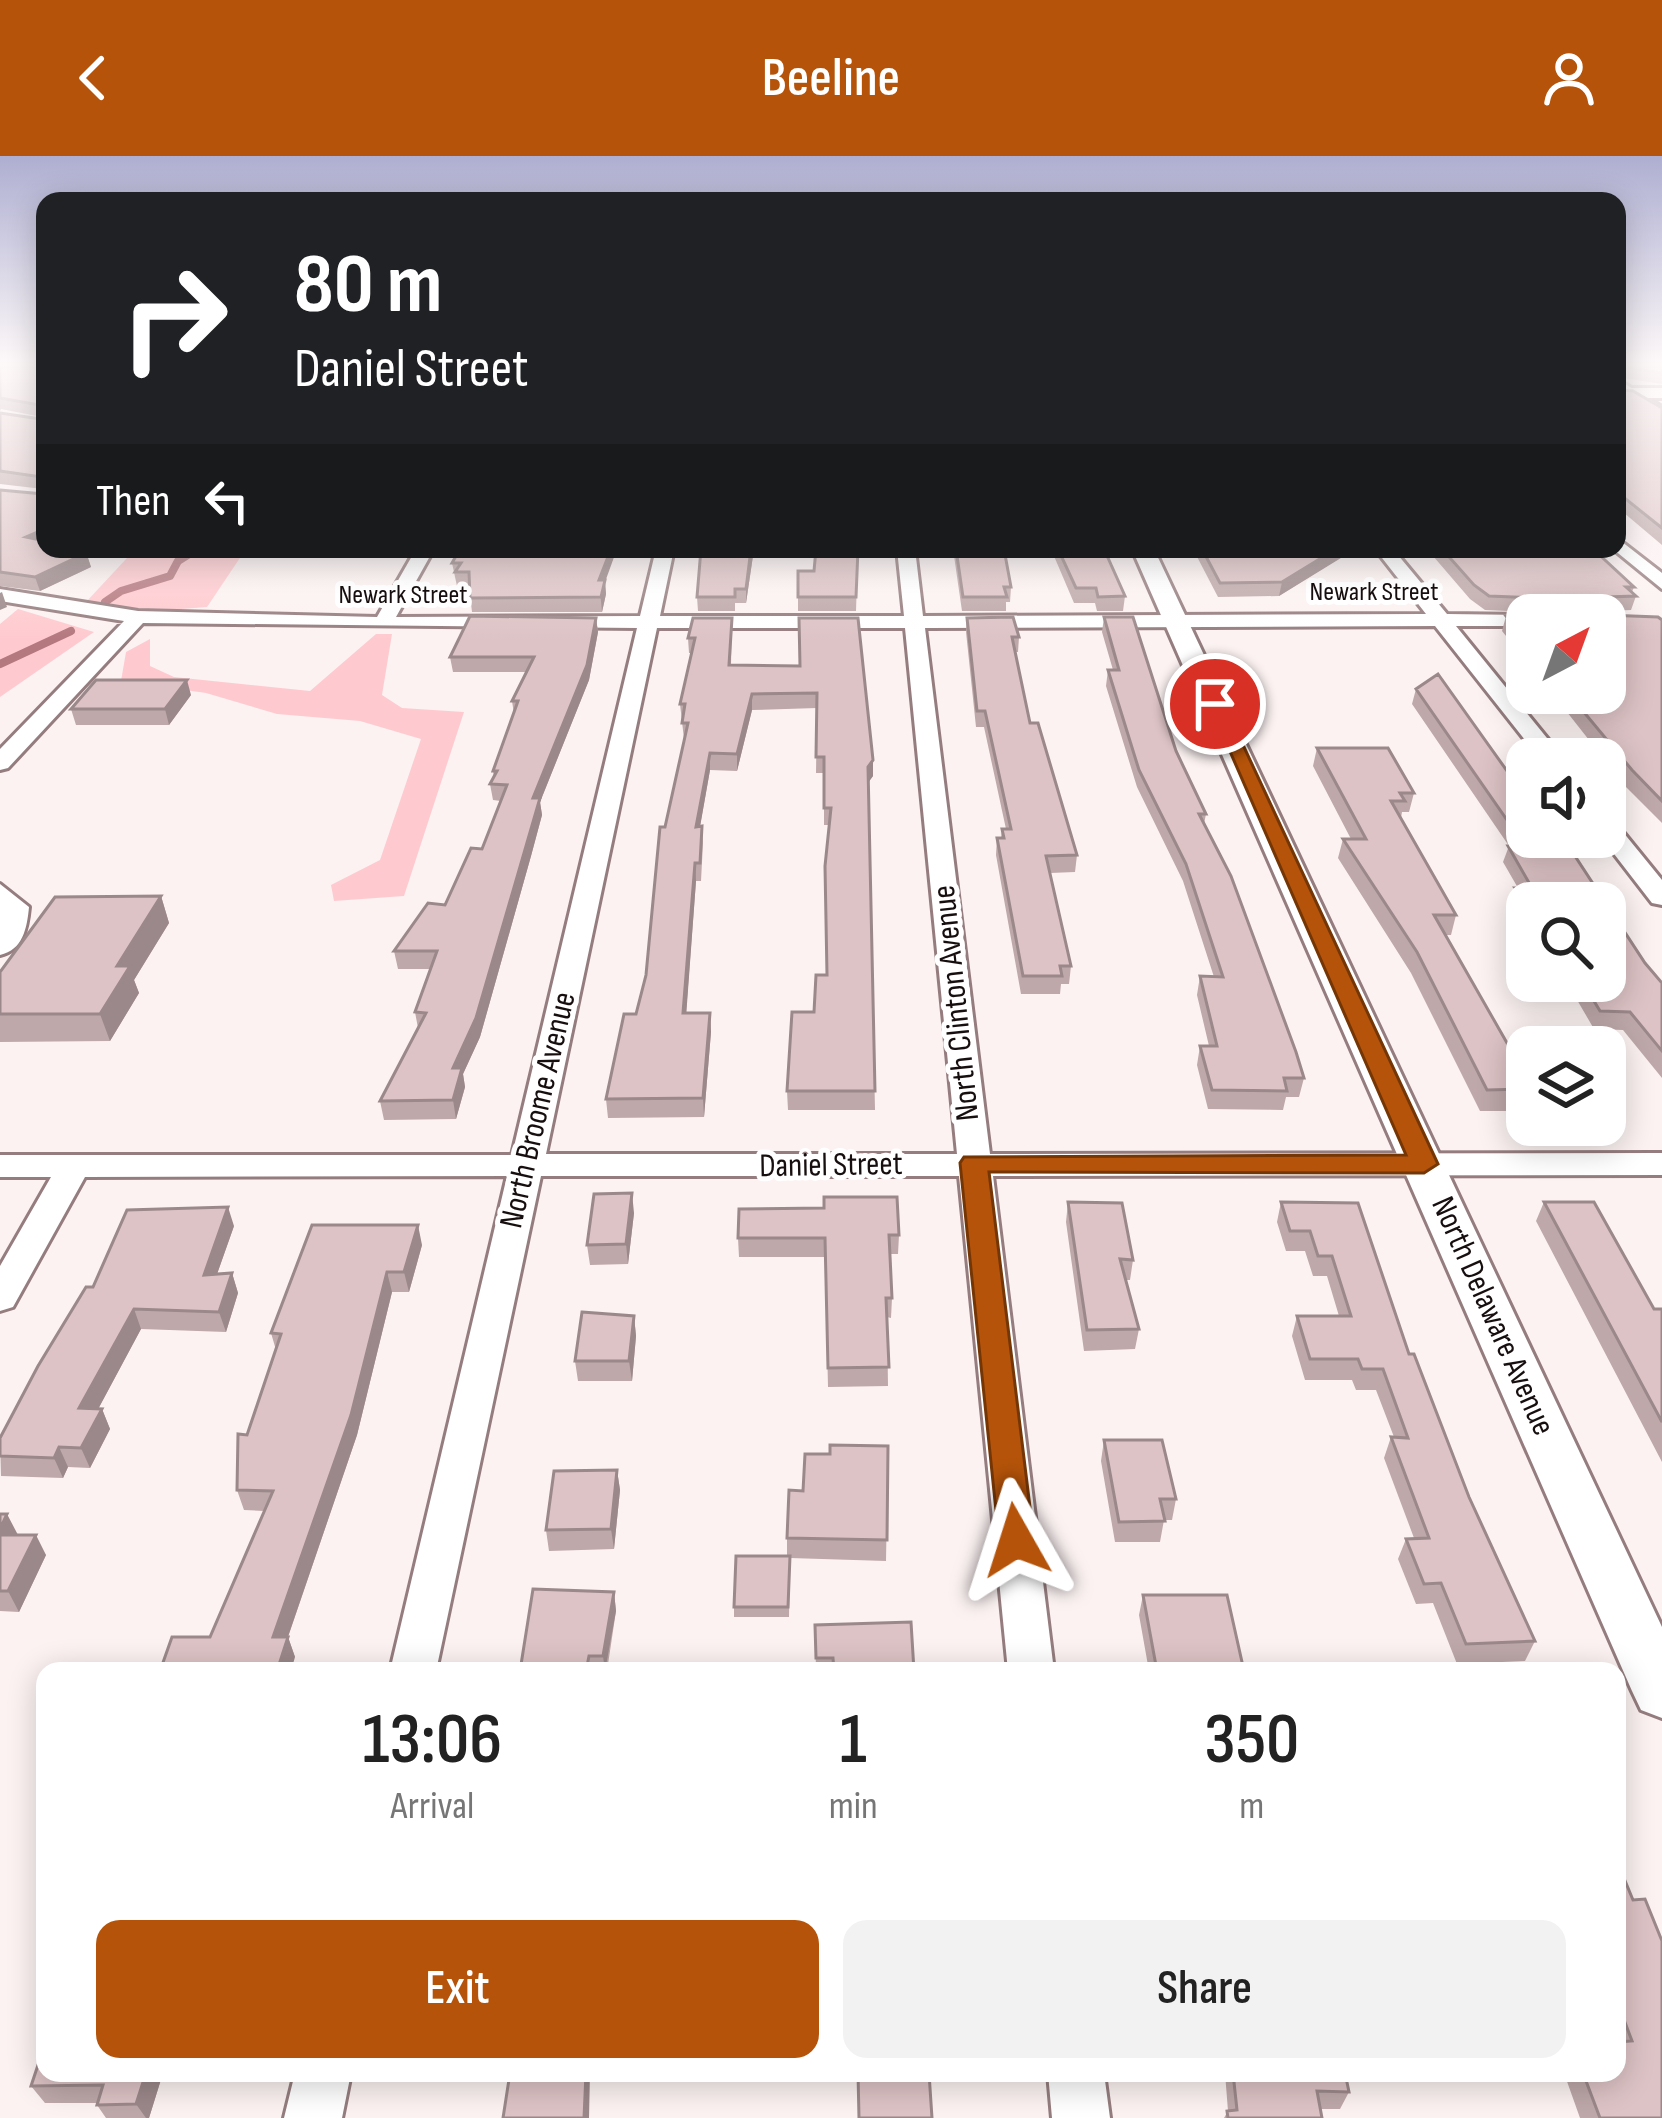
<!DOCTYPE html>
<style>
body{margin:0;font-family:"Sofia Sans Condensed",sans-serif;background:#f2f2f2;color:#222;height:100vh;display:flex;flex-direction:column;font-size:45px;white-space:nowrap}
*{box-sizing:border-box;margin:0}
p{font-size:39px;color:#767676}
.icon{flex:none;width:66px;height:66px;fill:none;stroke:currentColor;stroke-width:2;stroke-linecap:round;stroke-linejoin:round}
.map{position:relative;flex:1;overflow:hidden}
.side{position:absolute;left:36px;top:1506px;width:1590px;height:420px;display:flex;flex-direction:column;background:#fff;border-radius:24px;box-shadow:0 6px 30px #0003}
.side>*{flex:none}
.guide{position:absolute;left:36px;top:36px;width:1590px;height:366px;border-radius:24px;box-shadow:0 6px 30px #0003;background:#202124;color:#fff;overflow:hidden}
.needle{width:78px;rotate:41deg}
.controls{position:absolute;left:1506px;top:438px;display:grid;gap:24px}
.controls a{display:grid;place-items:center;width:120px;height:120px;border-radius:24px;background:#fff;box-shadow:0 6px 30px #0003;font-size:60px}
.pin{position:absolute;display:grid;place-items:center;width:102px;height:102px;color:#fff;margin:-51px;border:6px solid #fff;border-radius:50%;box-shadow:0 3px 12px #0007}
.me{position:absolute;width:132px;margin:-66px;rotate:354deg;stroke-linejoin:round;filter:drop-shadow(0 0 9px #0008)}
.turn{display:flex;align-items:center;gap:42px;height:252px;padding:0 60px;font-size:54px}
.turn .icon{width:156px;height:156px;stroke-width:2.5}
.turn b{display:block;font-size:84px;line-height:102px}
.then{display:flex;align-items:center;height:114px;padding:0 60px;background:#0003;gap:24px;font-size:45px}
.eta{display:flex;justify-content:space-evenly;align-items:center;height:204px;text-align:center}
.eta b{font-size:72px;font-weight:600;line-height:84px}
.primary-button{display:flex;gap:24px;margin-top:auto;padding:24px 60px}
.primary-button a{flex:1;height:138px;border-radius:24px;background:#b45309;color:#fff;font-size:48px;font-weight:600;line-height:138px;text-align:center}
.primary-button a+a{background:#f2f2f2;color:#222}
header{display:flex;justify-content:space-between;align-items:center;height:156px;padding:0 60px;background:#b45309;color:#fff;font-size:54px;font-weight:600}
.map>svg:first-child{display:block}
.green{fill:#fecacf}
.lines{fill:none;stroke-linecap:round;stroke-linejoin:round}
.stream{stroke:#b4787f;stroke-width:8}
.minor-casing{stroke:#957d7f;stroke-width:6}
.tertiary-casing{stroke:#957d7f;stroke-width:6}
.minor{fill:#fff;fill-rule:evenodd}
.tertiary{fill:#fff;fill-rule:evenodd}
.wall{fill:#bea8a9}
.shaded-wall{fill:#9b888a}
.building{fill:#ddc3c5;stroke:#9b888a;stroke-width:3}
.route{fill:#b45309;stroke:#753606;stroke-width:3}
.labels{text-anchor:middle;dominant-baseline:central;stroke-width:10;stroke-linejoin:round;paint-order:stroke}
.far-street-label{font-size:27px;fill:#170e0f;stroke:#fff}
.street-label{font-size:33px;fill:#170e0f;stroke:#fff}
</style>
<header><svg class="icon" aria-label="back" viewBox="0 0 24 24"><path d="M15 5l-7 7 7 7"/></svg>Beeline<svg class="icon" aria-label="person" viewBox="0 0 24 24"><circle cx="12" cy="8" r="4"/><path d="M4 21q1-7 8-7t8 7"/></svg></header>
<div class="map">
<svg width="1662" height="1962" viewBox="0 0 1662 1962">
<rect width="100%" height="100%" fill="#fcf2f2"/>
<path class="green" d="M 111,393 L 246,393 L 207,451 L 143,456 L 87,445 L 127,402 Z
M 18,453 L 94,476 L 0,541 L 0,468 Z
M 376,478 L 392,478 L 382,539 L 402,552 L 464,556 L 404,740 L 334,745 L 331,729 L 380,704 L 421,583 L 360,565 L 277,558 L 206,537 L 121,525 L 126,496 L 150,483 L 150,510 L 174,521 L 310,535 Z"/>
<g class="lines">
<path class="stream" d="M 105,446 L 121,435 L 170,420 L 178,405 L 197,393
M 0,508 L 71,475"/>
<defs>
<path id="minor" d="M 1617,223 L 1662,251 L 1662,261 L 1617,233 Z
M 1617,382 L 1662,417 L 1662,433 L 1613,393 Z
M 416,393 L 434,393 L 396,461 L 640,460 L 656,393 L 674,393 L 660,460 L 904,460 L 897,393 L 915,393 L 923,460 L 1426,458 L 1375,393 L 1393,393 L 1447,458 L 1531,459 L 1527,470 L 1456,470 L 1564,603 L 1540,603 L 1435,470 L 925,472 L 990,998 L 1662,997 L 1662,1019 L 993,1020 L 1054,1515 L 1008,1515 L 959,1020 L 541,1020 L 436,1515 L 390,1515 L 507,1020 L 85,1021 L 13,1151 L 0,1155 L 0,1110 L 51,1021 L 0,1021 L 0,999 L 512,999 L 637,472 L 143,467 L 8,612 L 0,614 L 0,593 L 124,465 L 0,445 L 0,433 L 138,455 L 377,461 ZM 657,472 L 905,472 L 957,998 L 546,998 Z
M 1605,662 L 1614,665 L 1662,724 L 1662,749 L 1652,747 L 1601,681 L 1605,681 Z
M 0,728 L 29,751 C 27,772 23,794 0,799 Z
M 295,1917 L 351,1917 L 342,1962 L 284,1962 Z
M 1048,1917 L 1104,1917 L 1110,1962 L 1052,1962 Z"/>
<path id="tertiary" d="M 1617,232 L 1662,232 L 1662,242 L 1617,242 Z
M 1132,393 L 1154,393 L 1662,1471 L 1662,1562 L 1641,1554 L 1632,1535 Z"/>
</defs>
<use href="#minor" class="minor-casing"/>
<use href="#tertiary" class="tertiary-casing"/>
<use href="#minor" class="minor"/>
<use href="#tertiary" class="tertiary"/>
</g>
<path class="wall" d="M 0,210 L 45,210 L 45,393 L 85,393 L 91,411 L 40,435 L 0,430 L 0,334 L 44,338 L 43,333 L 0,328 L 0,257 L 41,263 L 42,261 L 1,253 L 0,255 Z
M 1617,210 L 1662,210 L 1662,228 L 1617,221 Z
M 1617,232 L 1617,234 L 1662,252 L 1662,389 L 1617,351 Z
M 754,393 L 746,447 L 735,447 L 735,455 L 698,455 L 697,441 Z
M 858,393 L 856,455 L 798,455 L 798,415 L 814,415 Z
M 953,393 L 1004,393 L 1011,431 L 1010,446 L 1006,446 L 1006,455 L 962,455 Z
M 1051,393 L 1104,393 L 1125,440 L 1123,455 L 1097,455 L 1095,447 L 1074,447 Z
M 1193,393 L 1354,393 L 1279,440 L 1218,441 Z
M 1427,393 L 1593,393 L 1634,431 L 1632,436 L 1636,440 L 1631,454 L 1606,455 L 1606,459 L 1662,464 L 1662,667 L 1626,631 L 1552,537 L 1605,537 L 1534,456 L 1485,454 L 1470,443 Z
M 452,407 L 605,426 L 606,438 L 602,456 L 472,456 L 469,430 L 457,430 Z
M 1506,460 L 1527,460 L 1527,506 L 1502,475 Z
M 1104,461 L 1176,595 L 1206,658 L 1204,668 L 1304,922 L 1299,941 L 1286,941 L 1283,954 L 1208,953 L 1197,909 L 1200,890 L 1209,890 L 1197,839 L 1200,820 L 1214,821 L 1183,725 L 1137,631 L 1106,530 L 1108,514 L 1113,514 L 1102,476 Z
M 596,462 L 598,476 L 589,524 L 540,646 L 542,659 L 531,700 L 480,881 L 463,918 L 465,931 L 456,963 L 384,964 L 380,945 L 418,872 L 415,856 L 430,813 L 398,813 L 394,795 L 445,749 L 482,693 L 501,645 L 493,644 L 490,628 L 494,622 L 493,615 L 514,558 L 512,545 L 526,516 L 453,516 L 450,501 Z
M 732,462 L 731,509 L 800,510 L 873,620 L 868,627 L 875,954 L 788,954 L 787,935 L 826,819 L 829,669 L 824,669 L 824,617 L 816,617 L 817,552 L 752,554 L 737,615 L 710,614 L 700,670 L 702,670 L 703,687 L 701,725 L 696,725 L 686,857 L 710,857 L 711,876 L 704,961 L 608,962 L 606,943 L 636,858 L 646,819 L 665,671 L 684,583 L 680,548 L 691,497 L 689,497 L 688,482 Z
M 967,462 L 1019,481 L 1018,496 L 1015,496 L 1030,567 L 1077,699 L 1075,716 L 1050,717 L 1071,810 L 1069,828 L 1061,828 L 1060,838 L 1021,838 L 996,699 L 997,682 L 1001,682 L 1002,673 L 1006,673 L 984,571 L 976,571 L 966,476 Z
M 1416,533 L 1662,827 L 1662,922 L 1623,874 L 1594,873 L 1566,825 L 1605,825 L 1527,747 L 1527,797 L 1508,761 L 1515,732 L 1518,732 L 1503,706 L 1509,690 L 1412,548 Z
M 191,539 L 169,569 L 76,569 L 71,553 Z
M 1317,592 L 1414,637 L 1409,656 L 1402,656 L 1401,662 L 1456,759 L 1451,779 L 1445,779 L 1527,922 L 1526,955 L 1480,955 L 1411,817 L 1338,702 L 1343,683 L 1351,683 L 1313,610 Z
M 161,740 L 169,767 L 134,824 L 139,837 L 110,885 L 0,886 L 0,816 Z
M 1068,1046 L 1133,1104 L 1130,1124 L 1125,1124 L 1139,1173 L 1135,1193 L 1084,1195 L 1066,1066 Z
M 1281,1046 L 1358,1047 L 1409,1198 L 1469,1341 L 1535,1485 L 1525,1505 L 1457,1508 L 1433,1447 L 1416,1448 L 1398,1403 L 1406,1383 L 1414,1382 L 1384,1302 L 1391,1281 L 1394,1281 L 1376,1234 L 1356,1234 L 1352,1224 L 1305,1224 L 1292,1180 L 1297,1160 L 1339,1160 L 1327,1120 L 1313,1120 L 1305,1095 L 1286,1095 L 1277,1066 Z
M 1544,1046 L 1654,1153 L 1662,1153 L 1662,1306 L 1536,1065 Z
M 634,1057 L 628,1108 L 590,1109 L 587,1089 Z
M 234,1070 L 217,1118 L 232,1117 L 238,1137 L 226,1176 L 141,1173 L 98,1253 L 102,1253 L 110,1273 L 90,1312 L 68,1311 L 63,1322 L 1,1320 L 0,1282 L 93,1131 Z
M 899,1079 L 898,1098 L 890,1098 L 892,1142 L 891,1162 L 887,1161 L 888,1230 L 828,1231 L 825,1101 L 739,1101 L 738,1082 Z
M 422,1089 L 409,1136 L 392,1136 L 357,1279 L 288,1481 L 295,1501 L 210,1481 L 264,1355 L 244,1354 L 237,1334 L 247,1279 L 276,1194 L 271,1177 Z
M 634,1160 L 636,1180 L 632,1225 L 578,1225 L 575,1205 Z
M 1104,1284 L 1176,1343 L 1172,1364 L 1164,1364 L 1160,1386 L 1115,1386 L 1101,1305 Z
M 888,1290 L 886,1405 L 790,1402 L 789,1461 L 734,1461 L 734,1451 L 787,1400 L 787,1382 L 803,1335 L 830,1298 Z
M 617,1314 L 620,1334 L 614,1393 L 549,1395 L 546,1374 Z
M 0,1358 L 18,1379 L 46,1399 L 19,1456 L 0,1455 Z
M 614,1436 L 616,1455 L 607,1515 L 520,1515 Z
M 1143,1439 L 1244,1515 L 1149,1515 L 1139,1459 Z
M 815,1469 L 914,1515 L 816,1515 Z
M 1617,1715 L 1662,1962 L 1580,1962 L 1564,1917 L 1617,1917 Z
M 45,1917 L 163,1917 L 149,1962 L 106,1962 L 97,1949 L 98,1947 L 45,1947 L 31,1930 Z
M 1225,1917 L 1345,1917 L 1349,1936 L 1340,1953 L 1321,1953 L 1322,1962 L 1224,1962 L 1228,1955 Z"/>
<path class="shaded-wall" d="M 45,373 L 45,389 L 26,381 Z
M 82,393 L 85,393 L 91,411 L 40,435 L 35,421 Z
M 611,393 L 617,393 L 605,426 L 606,438 L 602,456 L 599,424 Z
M 751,393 L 754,393 L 746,447 L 746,433 Z
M 1336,393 L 1354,394 L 1279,440 L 1282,426 Z
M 2,436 L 7,451 L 0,454 L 0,437 Z
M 596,462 L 598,476 L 589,524 L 540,646 L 542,659 L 531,700 L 480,881 L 463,918 L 465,931 L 456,963 L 453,944 L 453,912 L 533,642 Z
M 187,524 L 191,539 L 169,569 L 165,553 Z
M 752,538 L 752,554 L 737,615 L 737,598 Z
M 710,597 L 710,614 L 697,688 L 696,671 Z
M 873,604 L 873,620 L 867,628 L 868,611 Z
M 695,707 L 696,725 L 685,875 L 683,857 Z
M 161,740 L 169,767 L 134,824 L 139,837 L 110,885 L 100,858 L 117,810 Z
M 710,857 L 711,876 L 704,961 L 703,942 Z
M 632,1037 L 634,1057 L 628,1108 L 626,1088 Z
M 228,1051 L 234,1070 L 210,1138 L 204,1119 Z
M 418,1069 L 422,1089 L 409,1136 L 404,1116 Z
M 387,1116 L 392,1136 L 357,1279 L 281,1501 L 273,1481 Z
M 232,1117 L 238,1137 L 226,1176 L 219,1156 Z
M 134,1153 L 141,1173 L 88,1272 L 79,1252 Z
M 634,1160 L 636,1180 L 632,1225 L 629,1205 Z
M 102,1253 L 110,1273 L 90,1312 L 81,1292 Z
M 59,1291 L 68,1311 L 63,1322 L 54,1302 Z
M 617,1314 L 620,1334 L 614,1393 L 611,1373 Z
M 7,1358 L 18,1379 L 0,1384 L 0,1373 Z
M 36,1379 L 46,1399 L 19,1456 L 8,1435 Z
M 614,1436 L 616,1455 L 605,1515 L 603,1500 Z
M 288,1481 L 295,1501 L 291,1515 L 277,1515 Z
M 146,1917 L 163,1917 L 149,1962 L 146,1962 L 136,1948 Z
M 586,1917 L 590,1917 L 589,1962 L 584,1962 Z"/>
<path class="building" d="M 0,210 L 45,210 L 45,250 L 0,242 Z
M 1620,210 L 1662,210 L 1662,217 Z
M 1617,232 L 1617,234 L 1633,235 L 1662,252 L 1662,372 L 1617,336 Z
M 45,253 L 45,373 L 26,381 L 45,385 L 45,393 L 82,393 L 77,395 L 86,397 L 35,421 L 0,416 L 0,334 L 44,338 L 42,321 L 0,315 L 0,257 L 41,263 Z
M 460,393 L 611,393 L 599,424 L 605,424 L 601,441 L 470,442 L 469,416 L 455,416 L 461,407 L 452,407 Z
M 701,393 L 751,393 L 746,433 L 735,433 L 735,441 L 697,441 Z
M 816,393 L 858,393 L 856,441 L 798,441 L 798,415 L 814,415 Z
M 956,393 L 1004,393 L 1011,431 L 1004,431 L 1007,441 L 963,441 Z
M 1058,393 L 1104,393 L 1125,440 L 1098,441 L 1096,432 L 1076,432 Z
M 1202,393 L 1336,393 L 1282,426 L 1220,427 Z
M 1442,393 L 1593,393 L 1634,431 L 1626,431 L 1636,440 L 1606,441 L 1606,459 L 1658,461 L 1662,464 L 1662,645 L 1632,614 L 1568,537 L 1605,537 L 1605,459 L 1534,459 L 1539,442 L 1489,440 L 1474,429 Z
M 470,460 L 596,462 L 587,509 L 533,642 L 540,642 L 476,862 L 453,912 L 462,912 L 453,944 L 380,945 L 426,857 L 415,856 L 437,795 L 394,795 L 428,747 L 445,749 L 471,692 L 482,693 L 507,629 L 490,628 L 497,615 L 493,615 L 518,545 L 512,545 L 534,501 L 450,501 Z
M 1506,460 L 1527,460 L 1527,486 Z
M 1013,461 L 1019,481 L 1012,481 L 1030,567 L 1038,567 L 1077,699 L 1046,700 L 1071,810 L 1060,810 L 1062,820 L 1023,820 L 997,682 L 1004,682 L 1002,673 L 1011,673 L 985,555 L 977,555 L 967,462 Z
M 1104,461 L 1133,461 L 1176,595 L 1206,658 L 1199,658 L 1231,720 L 1296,896 L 1304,922 L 1284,922 L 1287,935 L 1212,934 L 1200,890 L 1217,890 L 1200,820 L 1223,821 L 1186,708 L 1139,614 L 1108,514 L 1119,514 Z
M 693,462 L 732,462 L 729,509 L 800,510 L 799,462 L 858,462 L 873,604 L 868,611 L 875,935 L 787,935 L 792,856 L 814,856 L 816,819 L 827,819 L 825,710 L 831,652 L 824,652 L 824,601 L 816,601 L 817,537 L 752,538 L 737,598 L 710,597 L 696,671 L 702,670 L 700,707 L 695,707 L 683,857 L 710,857 L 703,942 L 606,943 L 624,858 L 636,858 L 646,819 L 660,671 L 665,671 L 688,567 L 682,567 L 685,548 L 680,548 L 695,482 L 688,482 Z
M 1438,518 L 1527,643 L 1527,681 L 1560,681 L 1569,691 L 1645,807 L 1662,827 L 1662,895 L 1630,856 L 1600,855 L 1582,825 L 1605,825 L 1605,747 L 1527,747 L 1527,770 L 1513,744 L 1524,744 L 1515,732 L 1532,732 L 1508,690 L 1525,690 L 1416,533 Z
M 96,524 L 187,524 L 165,553 L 71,553 Z
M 1317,592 L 1388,592 L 1414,637 L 1400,637 L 1405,645 L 1391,645 L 1456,759 L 1434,759 L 1527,922 L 1527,933 L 1487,934 L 1417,796 L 1343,683 L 1366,683 Z
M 161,740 L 117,810 L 130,810 L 100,858 L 0,858 L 0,816 L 55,741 Z
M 632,1037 L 626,1088 L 587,1089 L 594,1038 Z
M 824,1041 L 897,1041 L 899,1079 L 889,1079 L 892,1142 L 886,1142 L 889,1211 L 828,1212 L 825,1082 L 738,1082 L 739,1053 L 824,1052 Z
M 1068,1046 L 1122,1047 L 1133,1104 L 1120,1103 L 1139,1173 L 1087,1174 Z
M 1281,1046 L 1358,1047 L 1409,1198 L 1414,1198 L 1469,1341 L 1535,1485 L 1466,1488 L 1441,1427 L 1424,1428 L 1406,1383 L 1429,1382 L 1391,1281 L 1408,1282 L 1383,1213 L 1362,1213 L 1358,1203 L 1310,1203 L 1297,1160 L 1351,1160 L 1332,1100 L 1318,1100 L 1310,1075 L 1290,1075 Z
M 1544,1046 L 1594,1046 L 1654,1153 L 1662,1153 L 1662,1266 Z
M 228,1051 L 204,1119 L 232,1117 L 219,1156 L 134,1153 L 79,1252 L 102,1253 L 81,1292 L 59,1291 L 54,1302 L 0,1300 L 0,1282 L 38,1210 L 86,1131 L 93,1131 L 127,1054 Z
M 312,1069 L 418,1069 L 404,1116 L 387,1116 L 351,1259 L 273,1481 L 288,1481 L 277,1515 L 160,1515 L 172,1481 L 210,1481 L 273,1335 L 237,1334 L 238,1278 L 247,1279 L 281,1178 L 271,1177 Z
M 582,1156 L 634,1160 L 629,1205 L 575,1205 Z
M 1104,1284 L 1162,1284 L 1176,1343 L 1160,1343 L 1165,1365 L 1119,1366 Z
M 830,1289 L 888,1290 L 887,1384 L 787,1382 L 789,1334 L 803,1335 L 805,1298 L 830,1298 Z
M 617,1314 L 611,1373 L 546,1374 L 554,1315 Z
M 0,1358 L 7,1358 L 0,1373 Z
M 0,1379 L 36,1379 L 8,1435 L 0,1435 Z
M 736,1400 L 790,1400 L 788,1451 L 734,1451 Z
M 533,1433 L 614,1436 L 603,1500 L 589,1500 L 586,1515 L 520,1515 Z
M 1143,1439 L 1227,1439 L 1244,1515 L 1157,1515 Z
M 911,1466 L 914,1515 L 834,1515 L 833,1502 L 816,1502 L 815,1469 Z
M 1617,1715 L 1621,1715 L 1633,1744 L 1645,1743 L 1662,1785 L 1662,1962 L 1600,1962 L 1583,1917 L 1617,1917 L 1617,1886 L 1632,1885 L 1617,1845 Z
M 45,1888 L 45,1917 L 146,1917 L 136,1948 L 97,1949 L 103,1929 L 31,1930 Z
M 510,1917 L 586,1917 L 584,1962 L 503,1962 Z
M 858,1917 L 929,1917 L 932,1962 L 859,1962 Z
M 1233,1917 L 1345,1917 L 1349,1936 L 1317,1935 L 1322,1962 L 1228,1962 L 1227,1955 L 1237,1954 Z"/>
<linearGradient id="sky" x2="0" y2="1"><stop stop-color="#aeaed1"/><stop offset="0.43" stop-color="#fef9f9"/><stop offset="1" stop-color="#fef9f9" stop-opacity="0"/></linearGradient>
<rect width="1662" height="485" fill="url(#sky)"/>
<path class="route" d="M 1208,545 L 1224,548 L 1438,1008 L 1424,1017 L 989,1016 L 1034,1384 L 1029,1394 L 1016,1398 L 1004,1394 L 999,1384 L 960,1007 L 964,1001 L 1406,999 Z"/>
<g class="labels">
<g class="far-street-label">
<text x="1374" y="436">Newark Street</text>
<text x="403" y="439">Newark Street</text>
</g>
<g class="street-label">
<text transform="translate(956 847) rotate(-96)">North Clinton Avenue</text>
<text transform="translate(538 954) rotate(-77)">North Broome Avenue</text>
<text transform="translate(831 1009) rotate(-1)">Daniel Street</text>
<text transform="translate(1493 1160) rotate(66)">North Delaware Avenue</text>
</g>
</g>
</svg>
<div class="controls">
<a><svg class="needle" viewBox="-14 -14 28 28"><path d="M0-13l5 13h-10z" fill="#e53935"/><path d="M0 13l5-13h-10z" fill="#767676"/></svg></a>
<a><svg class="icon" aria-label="sound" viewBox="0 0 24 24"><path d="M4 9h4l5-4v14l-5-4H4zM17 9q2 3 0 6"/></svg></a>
<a><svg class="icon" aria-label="search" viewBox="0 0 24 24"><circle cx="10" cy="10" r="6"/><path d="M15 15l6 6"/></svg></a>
<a><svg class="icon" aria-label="layers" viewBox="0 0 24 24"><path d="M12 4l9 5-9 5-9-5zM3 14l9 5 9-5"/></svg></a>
</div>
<div class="pin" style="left:1215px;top:548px;background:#d93025"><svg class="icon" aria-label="arrive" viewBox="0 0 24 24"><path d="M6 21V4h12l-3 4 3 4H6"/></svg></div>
<svg class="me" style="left:1016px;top:1384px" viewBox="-20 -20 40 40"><path d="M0-17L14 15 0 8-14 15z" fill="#b45309" stroke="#fff" stroke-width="4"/></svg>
<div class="guide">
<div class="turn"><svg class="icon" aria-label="right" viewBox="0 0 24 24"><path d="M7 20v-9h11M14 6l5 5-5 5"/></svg><div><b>80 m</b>Daniel Street</div></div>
<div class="then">Then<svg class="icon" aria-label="left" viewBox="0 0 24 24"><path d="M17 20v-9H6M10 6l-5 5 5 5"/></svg></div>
</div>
<section class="side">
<div class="eta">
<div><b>13:06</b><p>Arrival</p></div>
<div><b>1</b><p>min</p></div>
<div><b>350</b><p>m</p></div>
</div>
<div class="primary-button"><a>Exit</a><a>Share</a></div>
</section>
</div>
